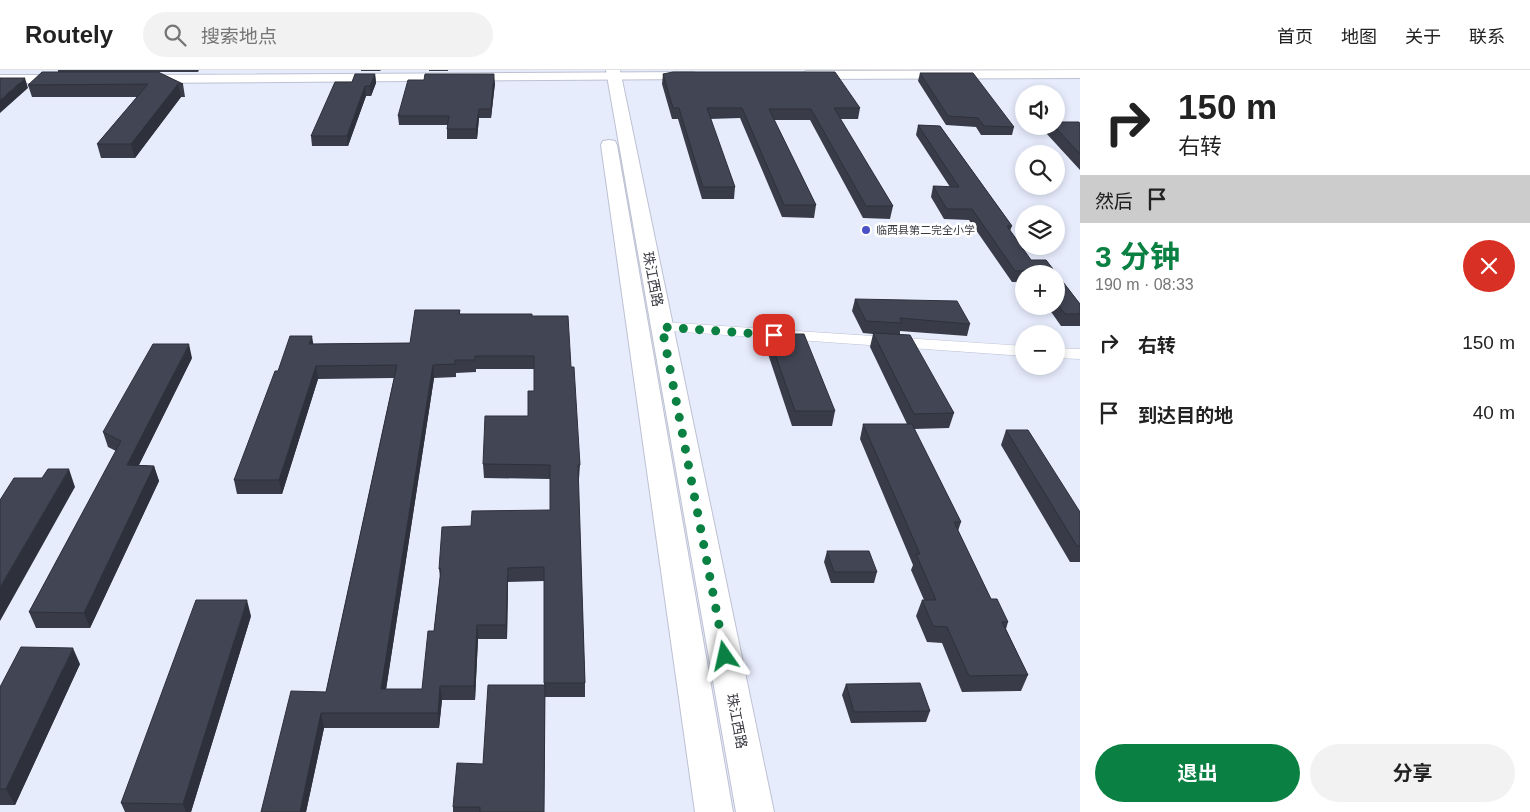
<!DOCTYPE html>
<html lang="zh">
<meta charset="utf-8">
<style>
body{margin:0;font-family:Arial,"Noto Sans SC",sans-serif;background:#f2f2f2;color:#222;height:100vh;display:flex;flex-direction:column;font-size:19px;white-space:nowrap}
*{box-sizing:border-box;margin:0}
p{font-size:16px;color:#767676}
.icon{flex:none;width:28px;height:28px;fill:none;stroke:currentColor;stroke-width:2;stroke-linecap:round;stroke-linejoin:round}
.map{position:relative;flex:1;overflow:hidden}
.sheet{display:flex;flex-direction:column;background:#fff;width:450px}
.sheet>*{flex:none}
.guide{background:#fff;color:#222;overflow:hidden}
.controls{position:absolute;left:1015px;top:15px;display:grid;gap:10px}
.controls a{display:grid;place-items:center;width:50px;height:50px;border-radius:50%;background:#fff;box-shadow:0 2px 8px #0003;font-size:25px}
.pin{position:absolute;display:grid;place-items:center;width:42px;height:42px;color:#fff;margin:-21px;border-radius:10px;box-shadow:0 2px 8px #0006}
.me{position:absolute;width:55px;margin:-28px;rotate:349deg;stroke-linejoin:round;filter:drop-shadow(0 0 4px #0008)}
.turn{display:flex;align-items:center;gap:18px;height:105px;padding:0 15px;font-size:22px}
.turn .icon{width:65px;height:65px;stroke-width:2.5}
.turn b{display:block;font-size:35px;line-height:42px}
.then{display:flex;align-items:center;height:48px;padding:0 15px;background:#0003;gap:10px;font-size:19px}
.round{display:grid;place-items:center;flex:none;width:52px;height:52px;border-radius:26px;background:#f2f2f2}
.headline{display:flex;align-items:center;justify-content:space-between;height:85px;padding:0 15px}
h1{font-size:30px;font-weight:700;line-height:38px;color:#0b8043}
.action{display:flex;gap:10px;margin-top:auto;padding:10px 15px}
.action a{flex:1;height:58px;border-radius:30px;background:#0b8043;color:#fff;font-size:20px;font-weight:700;line-height:58px;text-align:center}
.action a+a{background:#f2f2f2;color:#222}
ul{padding:0;list-style:none}
li{display:flex;align-items:center;gap:15px;height:70px;padding:0 15px}
li div{flex:1}
li b{display:block;font-size:19px}
li em{font-style:normal}
header{display:flex;align-items:center;gap:30px;box-sizing:border-box;height:70px;padding:0 25px;background:#fff;border-bottom:1px solid #e0e0e0}
header strong{font-size:24px}
nav{display:flex;gap:28px;margin-inline-start:auto;font-size:18px}
.search{width:350px;height:45px;background:#f2f2f2;display:flex;align-items:center;gap:12px;box-sizing:border-box;padding:0 18px;border-radius:28px;color:#767676;font-size:19px}
main{display:flex;flex:1;min-height:0}
.map>svg:first-child{display:block}
.lines{fill:none;stroke-linecap:round;stroke-linejoin:round}
.minor-casing{stroke:#bdc1d2;stroke-width:1}
.tertiary-casing{stroke:#bdc1d2;stroke-width:2}
.secondary-casing{stroke:#bdc1d2;stroke-width:2}
.minor{fill:#fff;fill-rule:evenodd}
.tertiary{fill:#fff;fill-rule:evenodd}
.secondary{fill:#fff;fill-rule:evenodd}
.wall{fill:#393b48;fill-rule:evenodd}
.shaded-wall{fill:#2e303b}
.building{fill:#424554;stroke:#2e303b;fill-rule:evenodd}
.route{stroke:#0b8043;stroke-width:9;stroke-dasharray:0 16.2}
.poi-dot{fill:#4a50c6;stroke:#fff;stroke-width:2}
.labels{text-anchor:middle;dominant-baseline:central;stroke-width:5;stroke-linejoin:round;paint-order:stroke}
.far-poi-label{font-size:11px;fill:#393a41;stroke:#fff;text-anchor:start}
.street-label{font-size:14px;fill:#393a41;stroke:#fff}
</style>
<header>
<strong>Routely</strong>
<div class="search"><svg class="icon" aria-label="search" viewBox="0 0 24 24"><circle cx="10" cy="10" r="6"/><path d="M15 15l6 6"/></svg>搜索地点</div>
<nav><a>首页</a><a>地图</a><a>关于</a><a>联系</a></nav>
</header>
<main>
<div class="map">
<svg width="1080" height="742" viewBox="0 0 1080 742">
<rect width="100%" height="100%" fill="#e7ecfd"/>
<g class="lines">
<defs>
<path id="minor" d="M 662,252 L 1024,276 L 1024,286 L 656,260 L 654,257 L 656,254 Z
M 1056,278 L 1080,279 L 1080,289 L 1056,288 Z"/>
<path id="tertiary" d="M 1080,0 L 1080,8 L 806,9 L 800,5 L 806,1 Z
M 694,2 L 700,6 L 698,9 L 141,13 L 135,9 L 141,5 Z
M 0,5 L 64,5 L 70,9 L 64,13 L 0,13 Z"/>
<path id="secondary" d="M 606,0 L 620,0 L 774,742 L 736,742 Z
M 609,70 L 615,71 L 617,75 L 733,742 L 695,742 L 601,75 L 603,71 Z"/>
</defs>
<use href="#minor" class="minor-casing"/>
<use href="#tertiary" class="tertiary-casing"/>
<use href="#secondary" class="secondary-casing"/>
<use href="#minor" class="minor"/>
<use href="#tertiary" class="tertiary"/>
<use href="#secondary" class="secondary"/>
</g>
<path class="wall" d="M 58,0 L 199,0 L 198,2 L 158,2 L 183,14 L 185,27 L 181,27 L 135,88 L 101,88 L 97,74 L 137,27 L 32,27 L 28,15 L 58,2 Z
M 361,0 L 381,0 L 380,1 L 361,1 Z
M 429,0 L 448,0 L 448,1 L 429,1 Z
M 920,3 L 1014,57 L 1012,65 L 981,65 L 976,57 L 946,55 L 918,11 Z
M 375,4 L 376,13 L 371,26 L 366,26 L 348,76 L 312,76 L 311,66 L 352,12 Z
M 663,4 L 860,38 L 858,49 L 840,49 L 893,136 L 890,149 L 863,148 L 810,50 L 774,50 L 816,135 L 814,148 L 782,147 L 740,48 L 710,49 L 735,117 L 734,129 L 702,129 L 678,49 L 672,49 L 662,14 Z
M 495,13 L 491,48 L 479,48 L 477,69 L 447,69 L 447,59 L 448,55 L 399,55 L 398,46 Z
M 1080,54 L 1080,100 L 1046,63 L 1048,56 L 1056,56 Z
M 918,55 L 940,56 L 1012,156 L 1010,161 L 1031,190 L 1046,190 L 1080,234 L 1080,256 L 1061,256 L 1047,236 L 1056,236 L 1056,204 L 1024,204 L 1024,212 L 1012,212 L 969,150 L 944,149 L 931,127 L 933,116 L 950,117 L 916,65 Z
M 855,229 L 970,254 L 967,266 L 900,261 L 900,265 L 954,343 L 949,358 L 914,359 L 961,452 L 958,461 L 991,529 L 1008,552 L 1006,559 L 1028,605 L 1021,621 L 962,622 L 942,573 L 927,572 L 916,546 L 922,530 L 924,530 L 911,500 L 913,495 L 860,369 L 863,354 L 907,354 L 870,277 L 873,264 L 863,263 L 852,241 Z
M 460,240 L 460,244 L 532,246 L 571,297 L 580,395 L 579,409 L 578,409 L 585,613 L 585,627 L 545,627 L 544,742 L 453,742 L 453,737 L 483,694 L 544,615 L 544,511 L 508,512 L 507,569 L 478,569 L 475,630 L 442,630 L 439,658 L 324,658 L 306,742 L 261,742 L 326,622 L 394,308 L 318,309 L 282,424 L 237,424 L 234,410 L 278,301 L 313,274 L 410,273 ZM 476,299 L 534,299 L 534,321 L 528,346 L 483,394 L 484,408 L 550,409 L 550,440 L 471,456 L 439,499 L 440,507 L 434,561 L 422,619 L 386,619 L 434,308 L 456,307 L 456,303 L 476,302 Z
M 768,264 L 835,341 L 832,356 L 792,356 L 766,278 Z
M 192,288 L 139,395 L 154,396 L 159,411 L 90,558 L 36,558 L 29,542 L 116,381 L 108,377 L 103,362 Z
M 1006,360 L 1080,442 L 1080,492 L 1070,492 L 1001,375 Z
M 827,481 L 877,502 L 874,513 L 831,513 L 824,492 Z
M 251,546 L 191,742 L 125,742 L 121,733 Z
M 80,594 L 15,735 L 0,735 L 0,617 Z
M 846,614 L 930,641 L 926,652 L 851,653 L 842,625 Z"/>
<path class="shaded-wall" d="M 375,4 L 376,13 L 371,26 L 370,16 Z
M 494,4 L 495,13 L 491,48 L 491,39 Z
M 25,8 L 28,18 L 0,43 L 0,30 Z
M 178,14 L 181,27 L 135,88 L 131,74 Z
M 365,16 L 366,26 L 348,76 L 347,66 Z
M 479,39 L 479,48 L 477,69 L 476,59 Z
M 312,266 L 314,278 L 309,274 Z
M 189,274 L 192,288 L 131,411 L 127,395 Z
M 433,295 L 434,308 L 384,633 L 381,619 Z
M 316,296 L 318,309 L 282,424 L 279,410 Z
M 154,396 L 159,411 L 90,558 L 84,543 Z
M 69,399 L 75,417 L 0,551 L 0,517 Z
M 508,498 L 508,512 L 507,569 L 506,555 Z
M 247,530 L 251,546 L 191,742 L 186,742 L 183,734 Z
M 477,555 L 478,569 L 475,630 L 474,616 Z
M 73,578 L 80,594 L 15,735 L 6,719 Z
M 440,616 L 442,630 L 439,658 L 438,643 Z
M 321,643 L 324,658 L 306,742 L 300,742 Z"/>
<path class="building" d="M 42,2 L 158,2 L 183,14 L 178,14 L 131,74 L 97,74 L 148,14 L 28,15 Z
M 673,2 L 835,2 L 860,38 L 834,38 L 893,136 L 866,136 L 811,39 L 769,39 L 816,135 L 784,135 L 742,38 L 707,38 L 735,117 L 703,117 L 679,38 L 673,38 L 663,4 Z
M 920,3 L 973,3 L 1014,57 L 984,56 L 978,48 L 948,46 Z
M 355,4 L 375,4 L 370,16 L 365,16 L 347,66 L 311,66 L 335,12 L 352,12 Z
M 425,4 L 494,4 L 491,39 L 479,39 L 476,59 L 447,59 L 449,46 L 398,46 L 408,10 L 424,10 Z
M 0,8 L 25,8 L 0,30 Z
M 1056,52 L 1079,52 L 1080,54 L 1080,84 L 1054,56 L 1056,56 Z
M 918,55 L 940,56 L 1012,156 L 1007,156 L 1031,190 L 1046,190 L 1080,234 L 1080,244 L 1065,244 L 1056,232 L 1056,204 L 1036,204 L 1034,201 L 1015,201 L 972,139 L 947,139 L 933,116 L 959,117 Z
M 855,229 L 957,231 L 970,254 L 900,248 L 902,253 L 866,251 Z
M 415,240 L 460,240 L 459,244 L 532,244 L 532,246 L 568,246 L 571,297 L 574,297 L 580,395 L 578,395 L 585,613 L 544,613 L 544,497 L 508,498 L 506,555 L 477,555 L 474,616 L 440,616 L 438,643 L 321,643 L 300,742 L 261,742 L 291,621 L 326,622 L 397,295 L 316,296 L 279,410 L 234,410 L 275,301 L 278,301 L 290,266 L 312,266 L 309,274 L 410,273 ZM 475,286 L 534,286 L 534,321 L 528,321 L 528,346 L 485,346 L 483,394 L 550,395 L 550,440 L 472,441 L 471,456 L 442,457 L 439,499 L 441,499 L 434,561 L 428,561 L 422,619 L 381,619 L 433,295 L 455,294 L 455,290 L 475,290 Z
M 873,263 L 910,265 L 954,343 L 914,344 Z
M 768,264 L 804,264 L 835,341 L 795,341 Z
M 153,274 L 189,274 L 127,395 L 154,396 L 84,543 L 29,542 L 121,371 L 103,362 Z
M 863,354 L 912,354 L 961,452 L 954,452 L 991,529 L 997,529 L 1008,552 L 1002,552 L 1028,605 L 969,606 L 947,557 L 933,556 L 922,530 L 936,530 L 916,484 L 920,484 Z
M 1006,360 L 1028,360 L 1080,442 L 1080,476 L 1077,476 Z
M 48,399 L 69,399 L 0,517 L 0,430 L 14,408 L 42,408 Z
M 827,481 L 869,481 L 877,502 L 834,502 Z
M 196,530 L 247,530 L 183,734 L 121,733 Z
M 21,577 L 73,578 L 6,719 L 0,719 L 0,617 Z
M 920,613 L 930,641 L 854,642 L 846,614 Z
M 488,615 L 545,615 L 544,742 L 480,742 L 480,737 L 453,737 L 457,693 L 483,694 Z"/>
<g class="lines">
<path class="route" d="M 725,586 L 662,257 L 774,265"/>
</g>
<circle class="poi-dot" cx="866" cy="160" r="5"/>
<g class="labels">
<g class="far-poi-label">
<text x="876" y="160">临西县第二完全小学</text>
</g>
<g class="street-label">
<text transform="translate(653 209) rotate(79)">珠江西路</text>
<text transform="translate(737 651) rotate(79)">珠江西路</text>
</g>
</g>
</svg>
<div class="controls">
<a><svg class="icon" aria-label="sound" viewBox="0 0 24 24"><path d="M4 9h4l5-4v14l-5-4H4zM17 9q2 3 0 6"/></svg></a>
<a><svg class="icon" aria-label="search" viewBox="0 0 24 24"><circle cx="10" cy="10" r="6"/><path d="M15 15l6 6"/></svg></a>
<a><svg class="icon" aria-label="layers" viewBox="0 0 24 24"><path d="M12 4l9 5-9 5-9-5zM3 14l9 5 9-5"/></svg></a>
<a>+</a>
<a>−</a>
</div>
<div class="pin" style="left:774px;top:265px;background:#d93025"><svg class="icon" aria-label="arrive" viewBox="0 0 24 24"><path d="M6 21V4h12l-3 4 3 4H6"/></svg></div>
<svg class="me" style="left:725px;top:586px" viewBox="-20 -20 40 40"><path d="M0-17L14 15 0 8-14 15z" fill="#0b8043" stroke="#fff" stroke-width="4"/></svg>
</div>
<section class="sheet">
<div class="guide">
<div class="turn"><svg class="icon" aria-label="right" viewBox="0 0 24 24"><path d="M7 20v-9h11M14 6l5 5-5 5"/></svg><div><b>150 m</b>右转</div></div>
<div class="then">然后<svg class="icon" aria-label="arrive" viewBox="0 0 24 24"><path d="M6 21V4h12l-3 4 3 4H6"/></svg></div>
</div>
<div class="headline"><div><h1>3 分钟</h1><p>190 m · 08:33</p></div><a class="round" style="background:#d93025;color:#fff"><svg class="icon" aria-label="close" viewBox="0 0 24 24"><path d="M6 6l12 12M18 6L6 18"/></svg></a></div>
<ul>
<li><svg class="icon" aria-label="right" viewBox="0 0 24 24"><path d="M7 20v-9h11M14 6l5 5-5 5"/></svg><div><b>右转</b></div><em>150 m</em></li>
<li><svg class="icon" aria-label="arrive" viewBox="0 0 24 24"><path d="M6 21V4h12l-3 4 3 4H6"/></svg><div><b>到达目的地</b></div><em>40 m</em></li>
</ul>
<div class="action"><a>退出</a><a>分享</a></div>
</section>
</main>
